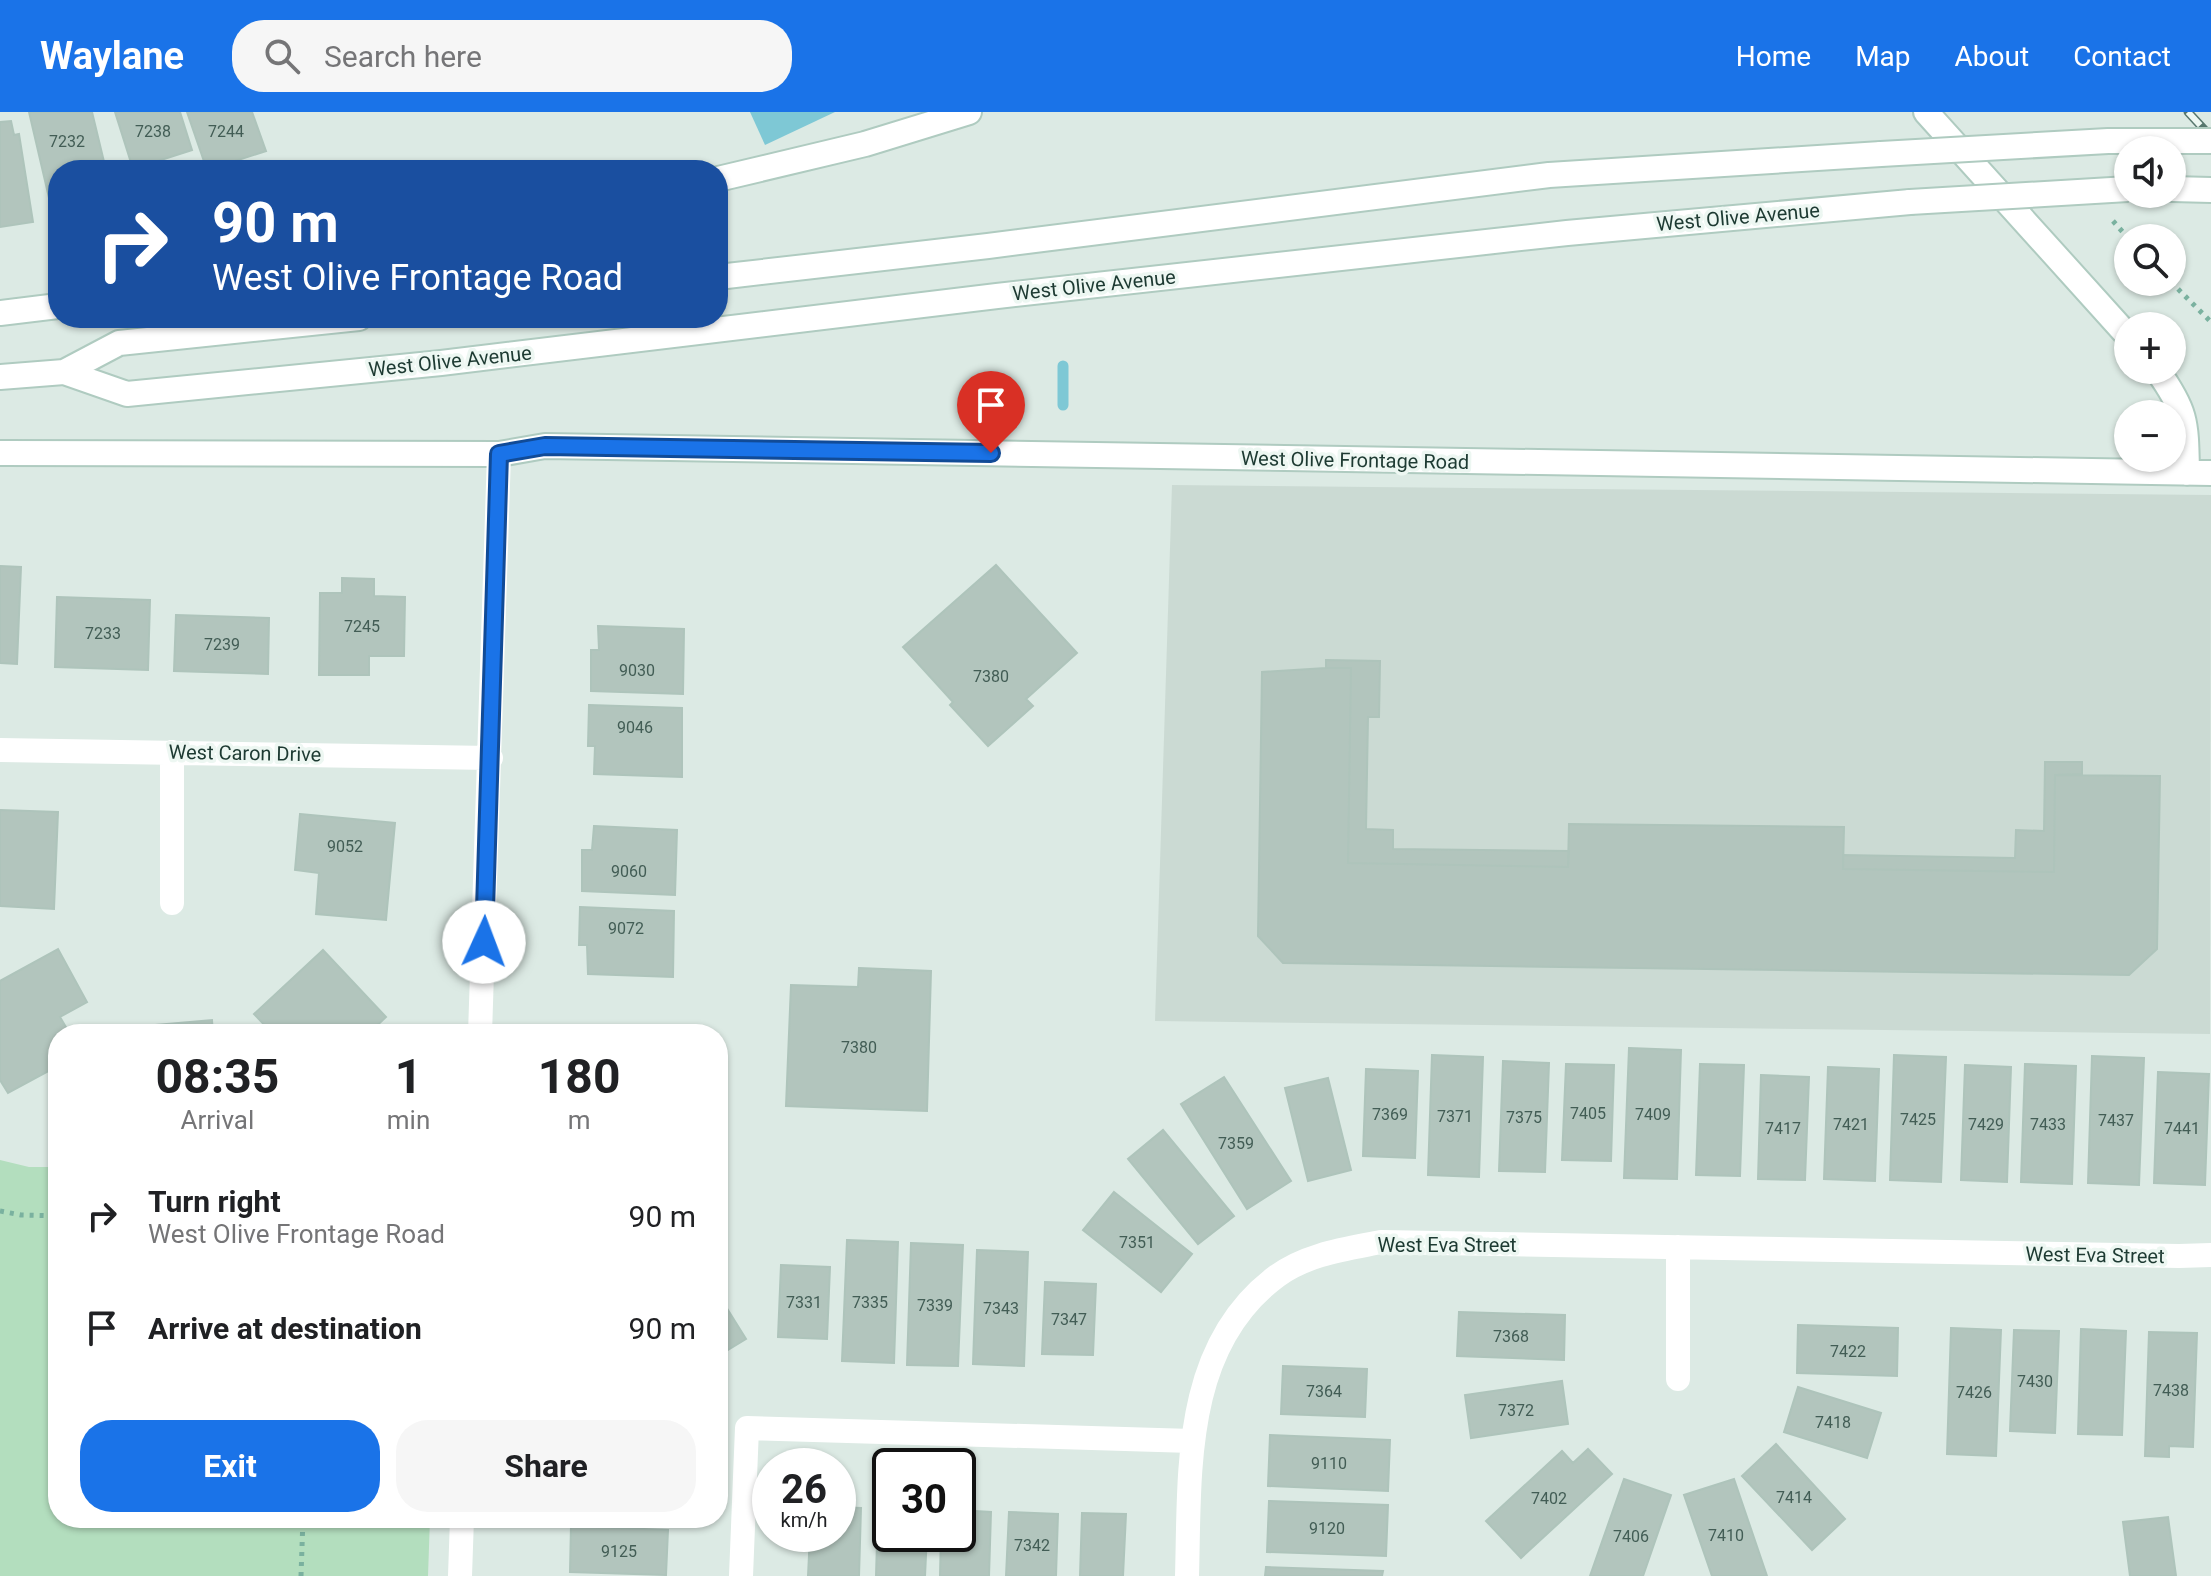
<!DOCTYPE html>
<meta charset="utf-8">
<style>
body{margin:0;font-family:Roboto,sans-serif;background:#f6f6f6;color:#202124;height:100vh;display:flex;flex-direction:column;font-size:30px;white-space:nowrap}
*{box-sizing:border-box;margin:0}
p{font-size:26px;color:#757577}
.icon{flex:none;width:44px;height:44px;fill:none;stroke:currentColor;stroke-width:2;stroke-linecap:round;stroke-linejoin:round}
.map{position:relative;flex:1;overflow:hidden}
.details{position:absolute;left:48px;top:912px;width:680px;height:504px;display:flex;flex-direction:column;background:#fff;border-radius:32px;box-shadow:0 2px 6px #0004}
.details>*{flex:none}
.banner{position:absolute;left:48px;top:48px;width:680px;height:168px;border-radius:32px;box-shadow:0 2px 6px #0004;background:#1a4fa0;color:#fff;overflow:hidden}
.tools{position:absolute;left:2114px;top:24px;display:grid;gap:16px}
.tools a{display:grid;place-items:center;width:72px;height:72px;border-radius:50%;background:#fff;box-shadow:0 2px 6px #0004;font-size:40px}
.speed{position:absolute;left:752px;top:1336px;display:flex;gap:16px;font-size:40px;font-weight:700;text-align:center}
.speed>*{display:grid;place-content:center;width:104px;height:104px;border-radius:50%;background:#fff;box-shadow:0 2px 6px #0004;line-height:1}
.speed small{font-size:20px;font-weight:400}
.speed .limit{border:4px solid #111;border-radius:12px;background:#fff;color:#111}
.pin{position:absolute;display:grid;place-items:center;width:68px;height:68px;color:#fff;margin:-82px -34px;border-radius:50% 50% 50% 0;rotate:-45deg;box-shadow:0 0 8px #0007}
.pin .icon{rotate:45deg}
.me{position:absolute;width:88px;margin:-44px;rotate:2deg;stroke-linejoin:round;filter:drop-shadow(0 0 6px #0008)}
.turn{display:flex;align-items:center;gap:28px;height:168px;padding:0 32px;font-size:36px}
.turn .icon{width:104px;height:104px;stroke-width:2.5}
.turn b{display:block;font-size:56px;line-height:68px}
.eta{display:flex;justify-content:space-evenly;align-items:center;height:136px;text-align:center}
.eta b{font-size:48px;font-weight:700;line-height:56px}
.button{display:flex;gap:16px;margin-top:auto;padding:16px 32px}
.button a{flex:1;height:92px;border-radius:32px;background:#1a73e8;color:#fff;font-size:32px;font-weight:700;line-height:92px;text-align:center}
.button a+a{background:#f6f6f6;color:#202124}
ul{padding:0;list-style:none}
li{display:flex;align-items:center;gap:24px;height:112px;padding:0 32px}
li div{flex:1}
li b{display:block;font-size:30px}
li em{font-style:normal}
header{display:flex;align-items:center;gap:48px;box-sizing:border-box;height:112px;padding:0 40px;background:#1a73e8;color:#fff}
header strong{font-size:38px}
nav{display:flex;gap:44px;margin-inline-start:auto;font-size:28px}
.search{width:560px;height:72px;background:#f6f6f6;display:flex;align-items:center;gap:20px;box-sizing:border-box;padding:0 28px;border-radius:32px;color:#757577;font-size:30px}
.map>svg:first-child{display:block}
.built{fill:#cbdad3}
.green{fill:#b3debe}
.water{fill:#7ec8d5}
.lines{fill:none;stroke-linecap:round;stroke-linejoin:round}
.stream{stroke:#7ec8d5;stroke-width:11}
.building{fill:#b2c5bd;stroke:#aec4bb;stroke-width:2}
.secondary-casing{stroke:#afcbc0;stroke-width:28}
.path{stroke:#7ab19f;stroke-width:5;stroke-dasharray:4 6;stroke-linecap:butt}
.street{stroke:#fff;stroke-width:24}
.secondary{stroke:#fff;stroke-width:24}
.rail-casing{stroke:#57776e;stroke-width:9}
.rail{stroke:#edf7f2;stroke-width:6;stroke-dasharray:18;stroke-linecap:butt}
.secondary-bridge-casing{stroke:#afcbc0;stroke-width:28;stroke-linecap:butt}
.secondary-bridge{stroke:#fff;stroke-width:24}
.route-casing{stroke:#114b97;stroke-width:20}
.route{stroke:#1a73e8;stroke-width:14}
.labels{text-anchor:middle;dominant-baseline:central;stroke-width:7;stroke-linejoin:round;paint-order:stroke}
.number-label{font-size:16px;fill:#425d55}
.street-label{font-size:20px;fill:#1d3a32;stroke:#edf7f2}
</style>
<header>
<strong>Waylane</strong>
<div class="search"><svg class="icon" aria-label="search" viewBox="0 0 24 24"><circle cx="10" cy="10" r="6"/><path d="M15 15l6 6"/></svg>Search here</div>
<nav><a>Home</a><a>Map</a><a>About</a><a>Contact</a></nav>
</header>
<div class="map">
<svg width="2211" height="1464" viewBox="0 0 2211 1464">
<rect width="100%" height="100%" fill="#dceae4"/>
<path class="built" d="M 1172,373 L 2211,383 L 2210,922 L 1155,909 Z"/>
<path class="green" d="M 0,1048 L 29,1055 L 58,1055 L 58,1406 L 430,1406 L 428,1464 L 0,1464 Z"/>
<path class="water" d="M 750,0 L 835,0 L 765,33 Z"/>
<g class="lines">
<path class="stream" d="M 1063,254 L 1063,293"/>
</g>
<path class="building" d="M 29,0 L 92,0 L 106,58 L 58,58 L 58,102 L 53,103 Z
M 115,0 L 180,0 L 192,38 L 133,57 Z
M 187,0 L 252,0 L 266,39 L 207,58 Z
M 11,9 L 14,23 L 19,22 L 33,110 L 0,115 L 0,10 Z
M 996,453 L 1077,541 L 1026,587 L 1033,594 L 988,634 L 950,593 L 953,590 L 903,535 Z
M 0,454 L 21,455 L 17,552 L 0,551 Z
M 342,466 L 374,467 L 374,484 L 405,485 L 404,544 L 369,544 L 369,563 L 319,563 L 320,481 L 342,481 Z
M 57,485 L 150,488 L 148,558 L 55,555 Z
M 176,503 L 269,506 L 268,562 L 174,559 Z
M 598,514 L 684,517 L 683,582 L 591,579 L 591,538 L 599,538 Z
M 1326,548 L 1380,549 L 1379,605 L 1368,605 L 1366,717 L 1393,718 L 1393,737 L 1569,739 L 1568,755 L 1348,751 L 1351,556 L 1326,556 Z
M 1326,556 L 1351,556 L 1348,751 L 1568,755 L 1569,712 L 1844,715 L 1843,757 L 2054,760 L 2055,663 L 2160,664 L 2157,837 L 2129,863 L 1283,851 L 1258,824 L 1262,560 Z
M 589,593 L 682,596 L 682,665 L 594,662 L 595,634 L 588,634 Z
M 2045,650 L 2082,650 L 2082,662 L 2055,663 L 2054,760 L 1843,757 L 1843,743 L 2015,746 L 2016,718 L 2044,719 Z
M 0,698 L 58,700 L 54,797 L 0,794 Z
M 300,702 L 395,711 L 386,808 L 316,802 L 319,761 L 295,758 Z
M 594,714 L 677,718 L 675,783 L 582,779 L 582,738 L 592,738 Z
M 580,795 L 674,799 L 673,865 L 588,862 L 587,833 L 579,833 Z
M 58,837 L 87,890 L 60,905 L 70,922 L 58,922 L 58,954 L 8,981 L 0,968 L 0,869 Z
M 323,838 L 386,905 L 368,922 L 273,922 L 254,902 Z
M 859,856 L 931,859 L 927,999 L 786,994 L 791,873 L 858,875 Z
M 212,908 L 213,922 L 156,922 L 156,913 Z
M 584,917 L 669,919 L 669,922 L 584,922 Z
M 1629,936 L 1681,938 L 1677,1067 L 1624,1066 Z
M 1432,943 L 1483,945 L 1479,1065 L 1428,1063 Z
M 1894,943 L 1946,945 L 1941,1070 L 1890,1068 Z
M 2092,944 L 2144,946 L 2139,1073 L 2088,1071 Z
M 1503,949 L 1549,951 L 1545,1060 L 1499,1059 Z
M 1566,952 L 1614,953 L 1611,1049 L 1562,1048 Z
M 1700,952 L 1744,953 L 1740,1064 L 1696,1063 Z
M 2025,952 L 2076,954 L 2072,1072 L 2021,1070 Z
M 1965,953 L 2011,955 L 2007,1070 L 1961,1068 Z
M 1828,955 L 1879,957 L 1875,1069 L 1824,1067 Z
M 1366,957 L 1418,959 L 1415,1046 L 1363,1044 Z
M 2158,960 L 2209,962 L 2205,1073 L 2154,1071 Z
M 1761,963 L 1809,965 L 1805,1068 L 1758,1067 Z
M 1224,965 L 1291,1069 L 1247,1097 L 1181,992 Z
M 1328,966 L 1351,1058 L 1308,1069 L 1285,976 Z
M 1163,1018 L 1234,1104 L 1198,1132 L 1128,1047 Z
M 1114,1080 L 1192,1142 L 1161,1180 L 1083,1118 Z
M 847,1128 L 898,1130 L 894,1251 L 842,1249 Z
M 911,1131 L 963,1133 L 958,1254 L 907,1253 Z
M 977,1138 L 1028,1140 L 1024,1254 L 973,1252 Z
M 781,1153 L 830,1155 L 827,1227 L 778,1225 Z
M 1045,1170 L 1096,1172 L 1093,1243 L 1042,1242 Z
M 718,1182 L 746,1227 L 718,1244 Z
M 1459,1200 L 1565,1203 L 1564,1248 L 1457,1244 Z
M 1798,1213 L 1898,1216 L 1897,1264 L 1797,1261 Z
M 1951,1216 L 2001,1218 L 1996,1344 L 1947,1342 Z
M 2081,1217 L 2126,1219 L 2122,1323 L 2078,1322 Z
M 2014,1218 L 2059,1219 L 2055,1321 L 2010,1319 Z
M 2149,1220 L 2197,1221 L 2193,1335 L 2169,1334 L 2169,1345 L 2145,1344 Z
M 1283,1254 L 1367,1257 L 1365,1305 L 1281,1302 Z
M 1562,1269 L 1568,1312 L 1471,1326 L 1465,1283 Z
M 1798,1275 L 1881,1301 L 1867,1346 L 1784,1320 Z
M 1270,1323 L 1390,1328 L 1388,1379 L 1268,1374 Z
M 1776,1332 L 1845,1407 L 1812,1438 L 1742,1364 Z
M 1588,1337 L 1612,1362 L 1521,1446 L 1486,1409 L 1562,1339 L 1573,1351 Z
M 1624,1367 L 1671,1383 L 1643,1464 L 1590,1464 Z
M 1734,1367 L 1767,1464 L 1712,1464 L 1684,1383 Z
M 1269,1389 L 1388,1393 L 1386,1444 L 1267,1440 Z
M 838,1395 L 861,1396 L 859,1464 L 808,1464 L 810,1422 L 838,1422 Z
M 878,1396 L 890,1396 L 890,1422 L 927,1422 L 925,1464 L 876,1464 Z
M 958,1398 L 991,1400 L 989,1464 L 940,1464 L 941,1422 L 958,1422 Z
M 1009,1400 L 1058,1402 L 1056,1464 L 1006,1464 Z
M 1082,1401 L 1126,1402 L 1123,1464 L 1080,1464 Z
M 2168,1405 L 2176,1464 L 2130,1464 L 2123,1410 Z
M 571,1414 L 668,1418 L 666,1463 L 570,1460 Z
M 1266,1455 L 1383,1459 L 1382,1464 L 1265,1464 Z"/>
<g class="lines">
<defs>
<path id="secondary" d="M 1926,0 L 2128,224
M 718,67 L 865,32 L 969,0
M 2172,77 L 2211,78
M 718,165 L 988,134 L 1549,63 L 1881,42
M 0,201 L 58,194
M 2157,258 C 2187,300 2186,310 2187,361
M 64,260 L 119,231 L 359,206
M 0,265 L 64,260 L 127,282 L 441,251 L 997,184 L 1567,121 L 1910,90
M 0,341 L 499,342 L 545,334 L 2211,361"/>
</defs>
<use href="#secondary" class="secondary-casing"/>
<path class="path" d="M 2113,109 L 2128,126
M 2171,170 L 2211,210
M 0,1099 L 21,1103 L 58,1104
M 301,1464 L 303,1406"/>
<path class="street" d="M 0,638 L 491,646
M 172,791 L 172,640
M 480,922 L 499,342
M 1678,1267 L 1678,1135
M 460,1464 L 462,1406
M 741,1464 L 747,1316 L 1192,1329
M 1187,1464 C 1190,1359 1182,1234 1277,1164 C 1307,1142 1346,1137 1381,1130 L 2179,1144 L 2211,1143"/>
<use href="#secondary" class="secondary"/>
<defs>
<path id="rail" d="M 2188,0 L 2211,25"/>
</defs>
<use href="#rail" class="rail-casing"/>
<use href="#rail" class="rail"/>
<defs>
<path id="secondary-bridge" d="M 1881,42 L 2108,29 L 2211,29
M 1910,90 L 2128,77"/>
</defs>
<use href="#secondary-bridge" class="secondary-bridge-casing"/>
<use href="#secondary-bridge" class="secondary-bridge"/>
</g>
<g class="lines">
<defs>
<path id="route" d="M 484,830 L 499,342 L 545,334 L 991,341"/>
</defs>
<use href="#route" class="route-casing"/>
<use href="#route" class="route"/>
</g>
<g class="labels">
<g class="number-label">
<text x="153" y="19">7238</text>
<text x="226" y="19">7244</text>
<text x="67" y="29">7232</text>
<text x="362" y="514">7245</text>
<text x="103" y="521">7233</text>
<text x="222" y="532">7239</text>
<text x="637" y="558">9030</text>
<text x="991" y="564">7380</text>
<text x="635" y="615">9046</text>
<text x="345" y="734">9052</text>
<text x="629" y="759">9060</text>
<text x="626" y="816">9072</text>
<text x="859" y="935">7380</text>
<text x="1588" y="1001">7405</text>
<text x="1390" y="1002">7369</text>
<text x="1653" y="1002">7409</text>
<text x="1455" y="1004">7371</text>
<text x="1524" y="1005">7375</text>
<text x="1918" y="1007">7425</text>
<text x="2116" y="1008">7437</text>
<text x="1851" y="1012">7421</text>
<text x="1986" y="1012">7429</text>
<text x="2048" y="1012">7433</text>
<text x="1783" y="1016">7417</text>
<text x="2182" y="1016">7441</text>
<text x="1236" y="1031">7359</text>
<text x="1137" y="1130">7351</text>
<text x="804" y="1190">7331</text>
<text x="870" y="1190">7335</text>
<text x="935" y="1193">7339</text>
<text x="1001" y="1196">7343</text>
<text x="1069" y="1207">7347</text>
<text x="1511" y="1224">7368</text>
<text x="1848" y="1239">7422</text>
<text x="2035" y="1269">7430</text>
<text x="2171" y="1278">7438</text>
<text x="1324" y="1279">7364</text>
<text x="1974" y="1280">7426</text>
<text x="1516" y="1298">7372</text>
<text x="1833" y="1310">7418</text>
<text x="1329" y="1351">9110</text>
<text x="1794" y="1385">7414</text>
<text x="1549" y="1386">7402</text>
<text x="1327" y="1416">9120</text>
<text x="1726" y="1423">7410</text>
<text x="1631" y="1424">7406</text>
<text x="1032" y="1433">7342</text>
<text x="619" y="1439">9125</text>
</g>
<g class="street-label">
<text transform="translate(1738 105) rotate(-5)">West Olive Avenue</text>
<text transform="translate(1094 173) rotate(-6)">West Olive Avenue</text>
<text transform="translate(450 249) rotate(-6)">West Olive Avenue</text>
<text transform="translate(1355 348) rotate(1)">West Olive Frontage Road</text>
<text transform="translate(245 641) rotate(1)">West Caron Drive</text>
<text x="1447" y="1133">West Eva Street</text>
<text transform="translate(2095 1143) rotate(1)">West Eva Street</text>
</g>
</g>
</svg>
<div class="tools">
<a><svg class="icon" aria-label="sound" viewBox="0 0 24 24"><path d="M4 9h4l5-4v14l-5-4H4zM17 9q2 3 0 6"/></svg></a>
<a><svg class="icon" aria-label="search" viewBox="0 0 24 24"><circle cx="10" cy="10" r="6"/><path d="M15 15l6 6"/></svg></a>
<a>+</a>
<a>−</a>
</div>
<div class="speed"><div>26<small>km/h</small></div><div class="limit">30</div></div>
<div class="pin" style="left:991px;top:341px;background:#d93025"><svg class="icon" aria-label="arrive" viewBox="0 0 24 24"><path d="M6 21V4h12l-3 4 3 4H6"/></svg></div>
<svg class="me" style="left:484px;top:830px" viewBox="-20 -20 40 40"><circle r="19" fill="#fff"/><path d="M0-13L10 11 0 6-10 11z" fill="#1a73e8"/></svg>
<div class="banner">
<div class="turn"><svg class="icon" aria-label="right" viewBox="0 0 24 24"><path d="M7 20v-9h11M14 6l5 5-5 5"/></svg><div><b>90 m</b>West Olive Frontage Road</div></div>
</div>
<section class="details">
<div class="eta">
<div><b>08:35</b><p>Arrival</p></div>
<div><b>1</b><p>min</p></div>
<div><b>180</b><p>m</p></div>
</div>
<ul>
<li><svg class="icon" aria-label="right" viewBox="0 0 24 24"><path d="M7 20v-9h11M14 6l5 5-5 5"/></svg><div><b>Turn right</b><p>West Olive Frontage Road</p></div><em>90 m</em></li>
<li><svg class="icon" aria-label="arrive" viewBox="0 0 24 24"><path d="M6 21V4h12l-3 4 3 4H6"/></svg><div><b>Arrive at destination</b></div><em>90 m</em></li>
</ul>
<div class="button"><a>Exit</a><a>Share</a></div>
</section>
</div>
